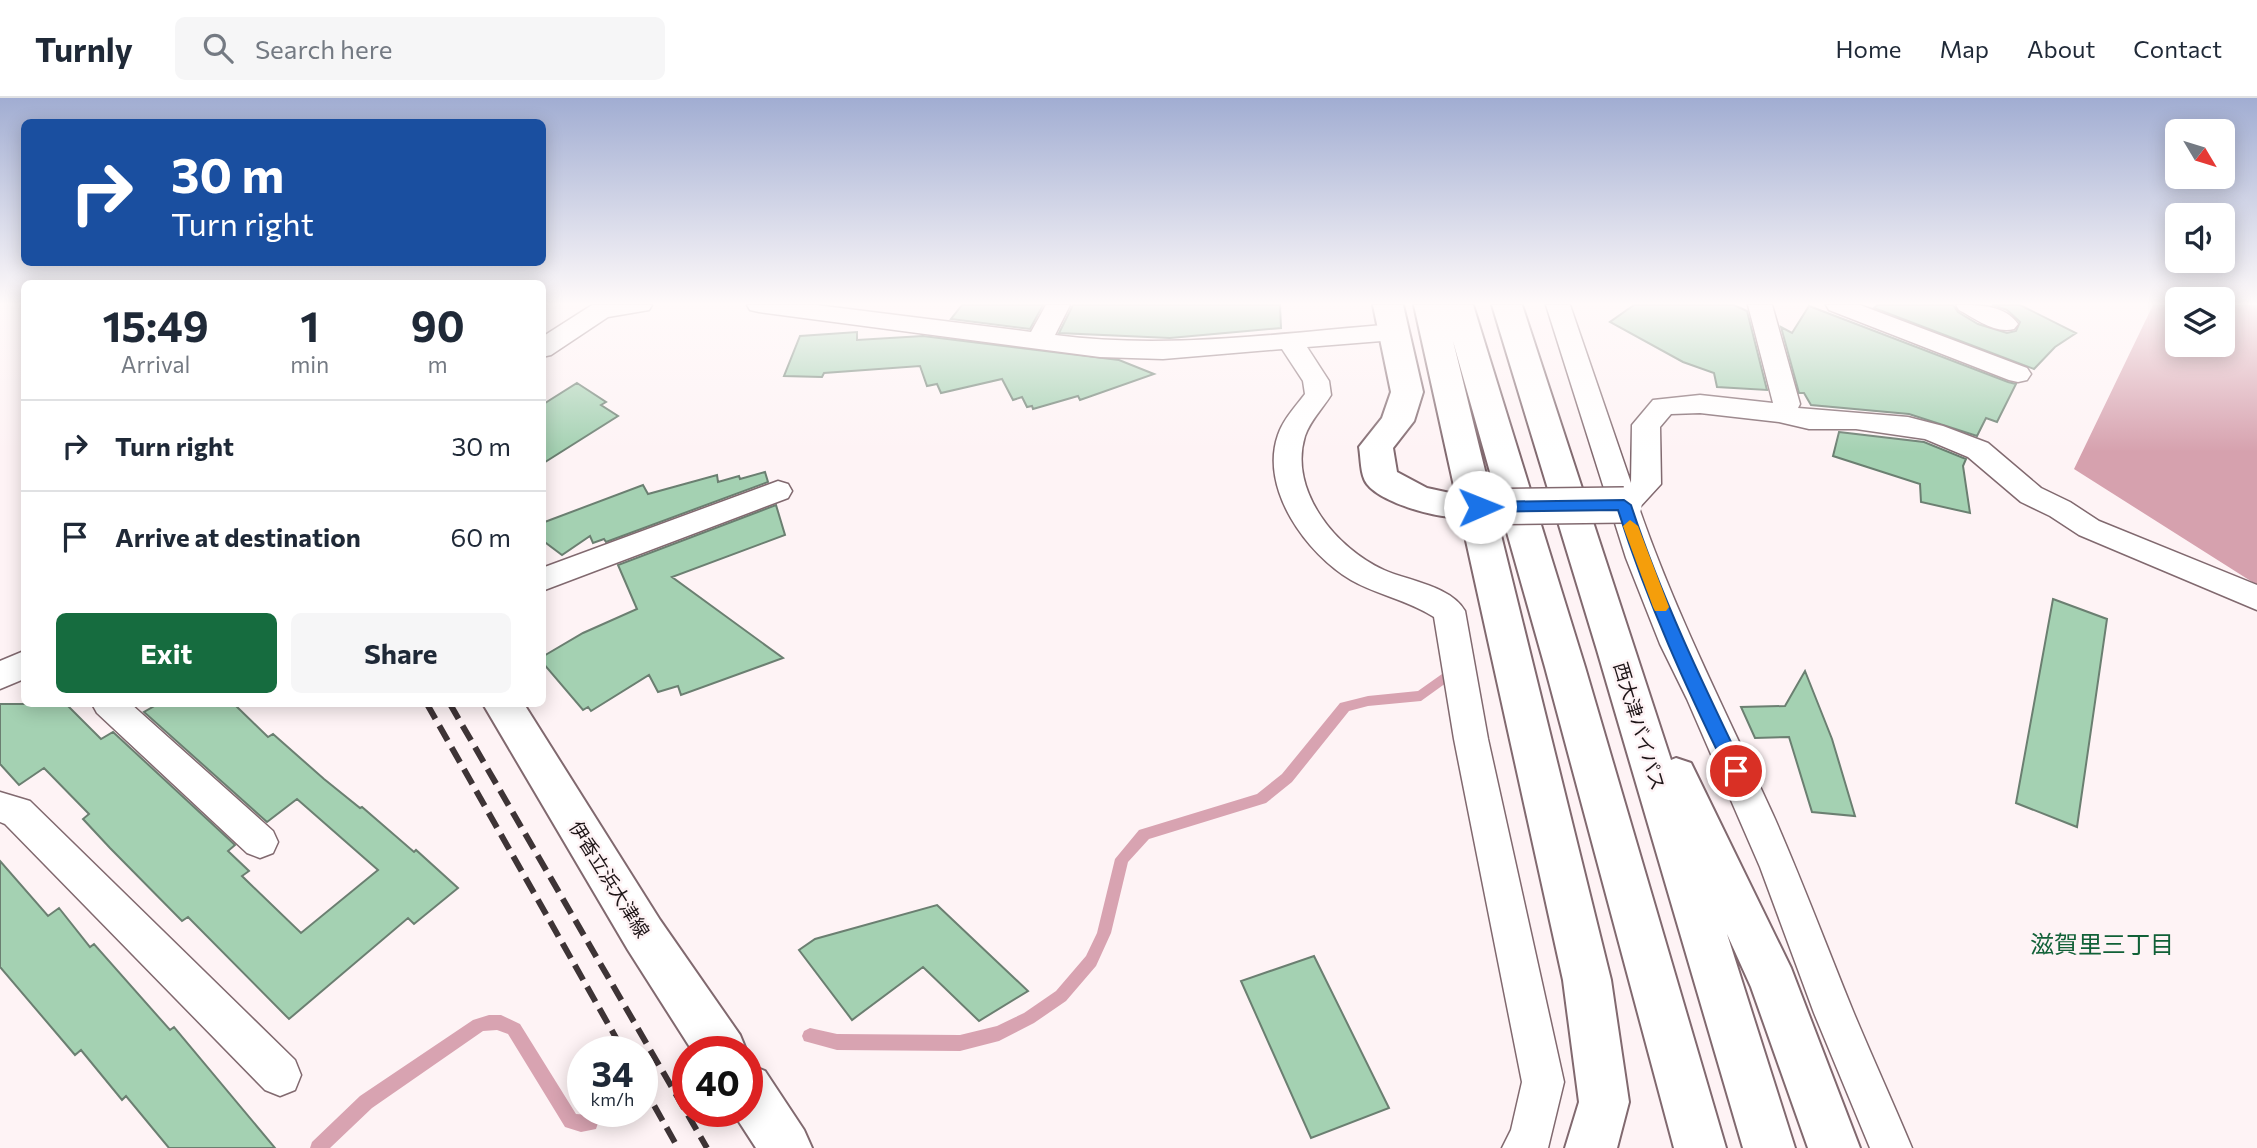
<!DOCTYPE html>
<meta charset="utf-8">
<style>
body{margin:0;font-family:Commissioner,"Noto Sans JP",sans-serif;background:#f6f6f7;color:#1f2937;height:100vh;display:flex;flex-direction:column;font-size:26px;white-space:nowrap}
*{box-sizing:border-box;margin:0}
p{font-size:23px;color:#747a83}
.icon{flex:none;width:38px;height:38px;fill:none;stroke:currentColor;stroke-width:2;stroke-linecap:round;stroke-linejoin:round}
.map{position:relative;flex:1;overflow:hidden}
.side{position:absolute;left:21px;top:182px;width:525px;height:427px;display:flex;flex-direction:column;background:#fff;border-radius:10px;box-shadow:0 4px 18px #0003}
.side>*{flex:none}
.banner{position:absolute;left:21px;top:21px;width:525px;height:147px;border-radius:10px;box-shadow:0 4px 18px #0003;background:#1a4fa0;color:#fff;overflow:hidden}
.needle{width:46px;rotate:128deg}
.tools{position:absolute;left:2165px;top:21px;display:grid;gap:14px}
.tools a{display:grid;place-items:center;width:70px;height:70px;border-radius:10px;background:#fff;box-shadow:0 4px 18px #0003;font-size:35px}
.speed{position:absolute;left:567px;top:938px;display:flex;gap:14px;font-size:35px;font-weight:700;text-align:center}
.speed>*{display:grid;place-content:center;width:91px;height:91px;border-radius:50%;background:#fff;box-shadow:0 4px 18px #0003;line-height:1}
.speed small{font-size:18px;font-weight:400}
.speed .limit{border:10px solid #d22;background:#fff;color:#111}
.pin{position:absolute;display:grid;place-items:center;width:60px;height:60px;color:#fff;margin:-30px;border:4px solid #fff;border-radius:50%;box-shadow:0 2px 7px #0007}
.me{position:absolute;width:77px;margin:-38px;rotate:89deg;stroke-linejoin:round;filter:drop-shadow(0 0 5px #0008)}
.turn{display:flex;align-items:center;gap:24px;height:147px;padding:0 35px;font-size:32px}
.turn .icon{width:91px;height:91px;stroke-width:2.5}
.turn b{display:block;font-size:49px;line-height:60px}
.eta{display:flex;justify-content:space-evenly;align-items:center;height:119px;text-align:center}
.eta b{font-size:42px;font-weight:700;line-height:49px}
.action{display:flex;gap:14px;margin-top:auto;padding:14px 35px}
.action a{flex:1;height:80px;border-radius:10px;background:#166c3f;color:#fff;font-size:28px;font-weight:700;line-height:80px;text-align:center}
.action a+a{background:#f6f6f7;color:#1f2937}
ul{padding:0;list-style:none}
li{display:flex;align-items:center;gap:21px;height:91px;padding:0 35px;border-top:2px solid #e0e1e3}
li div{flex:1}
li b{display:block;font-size:26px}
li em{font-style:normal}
header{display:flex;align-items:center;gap:42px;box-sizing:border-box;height:98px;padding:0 35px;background:#fff;border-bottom:2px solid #e0e1e3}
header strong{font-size:33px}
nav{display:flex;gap:38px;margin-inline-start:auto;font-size:24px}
.search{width:490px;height:63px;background:#f6f6f7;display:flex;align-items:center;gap:18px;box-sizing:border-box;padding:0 24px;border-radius:10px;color:#747a83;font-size:26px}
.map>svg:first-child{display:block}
.forest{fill:#d6a1ae}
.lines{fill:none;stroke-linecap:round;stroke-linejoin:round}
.stream{fill:#d8a3b1;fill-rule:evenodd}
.building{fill:#a4d1b2;stroke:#6b7f71;stroke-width:2}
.minor-casing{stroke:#81696f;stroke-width:3}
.tertiary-casing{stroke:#81696f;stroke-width:4}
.primary-casing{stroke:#81696f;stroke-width:4}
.trunk-casing{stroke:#81696f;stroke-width:4}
.minor{fill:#fff;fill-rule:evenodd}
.tertiary{fill:#fff;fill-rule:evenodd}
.primary{fill:#fff;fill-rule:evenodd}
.trunk{fill:#fff;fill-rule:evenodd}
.rail{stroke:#3e3436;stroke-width:6;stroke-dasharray:17 8;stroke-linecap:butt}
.tertiary-bridge-casing{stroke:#81696f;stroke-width:38;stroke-linecap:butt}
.tertiary-bridge{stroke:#fff;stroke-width:35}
.route{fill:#1a73e8;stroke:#114b97;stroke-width:2}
.slow{fill:#f59e0b}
.labels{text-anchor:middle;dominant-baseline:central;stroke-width:5;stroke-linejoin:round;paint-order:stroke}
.street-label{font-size:19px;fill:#1e1517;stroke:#fef3f5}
.near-neighbourhood-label{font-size:24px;fill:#116037;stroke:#fef3f5}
</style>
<header>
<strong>Turnly</strong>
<div class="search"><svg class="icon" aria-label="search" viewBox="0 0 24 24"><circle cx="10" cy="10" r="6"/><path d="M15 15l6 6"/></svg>Search here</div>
<nav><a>Home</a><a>Map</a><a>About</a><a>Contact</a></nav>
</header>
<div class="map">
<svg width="2257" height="1050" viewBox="0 0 2257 1050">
<rect width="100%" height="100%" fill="#fef3f5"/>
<path class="forest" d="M 2153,207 L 2177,207 L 2177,247 L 2222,247 L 2223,207 L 2257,207 L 2257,487 L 2074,371 Z"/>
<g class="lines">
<path class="stream" d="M 1442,576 L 1446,577 L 1448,581 L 1446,585 L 1421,603 L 1368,608 L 1349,613 L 1292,684 L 1266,705 L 1149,741 L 1128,764 L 1111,835 L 1096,868 L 1066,903 L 1034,925 L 999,943 L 960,953 L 837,952 L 804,943 L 802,938 L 804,933 L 810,930 L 837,936 L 960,937 L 997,928 L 1024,915 L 1056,893 L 1086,858 L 1097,835 L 1115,761 L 1139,732 L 1257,696 L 1282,676 L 1340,605 L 1368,598 L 1418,593 Z
M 489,917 L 501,917 L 520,926 L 576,1016 L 590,1017 L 596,1019 L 598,1025 L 596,1031 L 581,1034 L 565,1029 L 508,936 L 497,932 L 483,933 L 372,1010 L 330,1050 L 310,1050 L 312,1044 L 360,998 L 473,922 Z"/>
</g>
<path class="building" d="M 962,207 L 1043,207 L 1030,231 L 951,221 Z
M 1073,207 L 1280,207 L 1281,230 L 1170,240 L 1059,235 Z
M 1634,207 L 1734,207 L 1747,213 L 1767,292 L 1717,289 L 1714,275 L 1683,264 L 1610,224 Z
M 1878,207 L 1953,207 L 1958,214 L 1978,226 L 2007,235 L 2016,233 L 2020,224 L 2007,212 L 1992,207 L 2020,207 L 2076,235 L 2055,249 L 2034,271 L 1874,210 Z
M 1809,208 L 2008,284 L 2016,286 L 1997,324 L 1986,320 L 1977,338 L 1909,316 L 1811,307 L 1804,295 L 1799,295 L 1781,229 L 1792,235 Z
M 857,234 L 857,242 L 923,238 L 1119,262 L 1154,276 L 1080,302 L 1078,298 L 1033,311 L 1032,308 L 1027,309 L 1022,299 L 1013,302 L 1002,281 L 941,295 L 937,286 L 927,288 L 920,268 L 824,275 L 822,279 L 784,278 L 800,238 Z
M 577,285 L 606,304 L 601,307 L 618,318 L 542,366 L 542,307 Z
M 1839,334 L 1924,344 L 1966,361 L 1963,368 L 1970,415 L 1921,404 L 1920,386 L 1833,358 Z
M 765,374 L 768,384 L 606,444 L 604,441 L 593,445 L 590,438 L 562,457 L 542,442 L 542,425 L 643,387 L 648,396 L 717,377 L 718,384 L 739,378 L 740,381 Z
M 776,407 L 785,437 L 672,479 L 783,560 L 681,597 L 678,588 L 658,594 L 649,577 L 591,613 L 588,609 L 583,612 L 542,564 L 542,559 L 583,535 L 637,511 L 618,467 Z
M 2053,501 L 2107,521 L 2077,729 L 2016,705 Z
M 1805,573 L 1832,641 L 1855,718 L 1812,714 L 1789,639 L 1755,640 L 1741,609 L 1785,608 Z
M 0,606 L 66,606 L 101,641 L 113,634 L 235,747 L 228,753 L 249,773 L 242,778 L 301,835 L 378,772 L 297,701 L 267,724 L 144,614 L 158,606 L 234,606 L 268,639 L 273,636 L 324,681 L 360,710 L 362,709 L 414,754 L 416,752 L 458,790 L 414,826 L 408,820 L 289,921 L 188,819 L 182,823 L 110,750 L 83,721 L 89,716 L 44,670 L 19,687 L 0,666 Z
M 0,763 L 48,818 L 59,810 L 90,849 L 94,846 L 170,932 L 174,929 L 275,1050 L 169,1050 L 126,998 L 122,1002 L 81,952 L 75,957 L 0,869 Z
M 937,807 L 1028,893 L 979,923 L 923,869 L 852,922 L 799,852 L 815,841 Z
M 1314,858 L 1389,1010 L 1311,1040 L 1241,883 Z"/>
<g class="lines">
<defs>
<path id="minor" d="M 592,207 L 652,207 L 649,212 L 608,219 L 551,257 L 542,259 L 542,239 Z
M 747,207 L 816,207 L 1031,234 L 1046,207 L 1070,207 L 1055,237 C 1168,252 1281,235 1394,226 L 1403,228 L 1407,234 L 1403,240 L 1394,242 L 1307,249 L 1329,283 L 1331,297 C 1323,310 1310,323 1305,338 C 1288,393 1337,451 1384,472 C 1409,483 1451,488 1465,513 L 1488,641 L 1564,984 L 1548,1050 L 1502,1050 L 1511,1032 L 1522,984 L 1454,641 L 1434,519 C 1408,502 1377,497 1351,482 C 1307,456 1259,391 1278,337 C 1283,322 1295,309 1305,296 L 1303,283 L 1282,251 L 1163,261 L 1100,259 L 759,214 L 750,212 Z
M 1546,207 L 1570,207 L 1631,385 L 1632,327 L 1653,302 L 1700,297 L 1773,305 L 1748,207 L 1772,207 L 1800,306 L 1798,310 L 1908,319 L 1943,328 L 1988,345 L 2041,390 L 2070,404 L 2099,423 L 2257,487 L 2257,512 L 2079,437 L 2050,418 L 2021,404 L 1968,359 L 1925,341 L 1856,331 L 1809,331 L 1779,324 L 1700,315 L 1671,316 L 1660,329 L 1661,386 L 1639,410 C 1676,517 1728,618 1775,721 C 1803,785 1827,849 1853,913 C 1872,959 1893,1004 1912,1050 L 1870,1050 L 1814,915 L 1760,769 L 1687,601 L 1660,546 L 1626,460 Z
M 1826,207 L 1860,207 L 2027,270 L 2031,276 L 2027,282 L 2018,284 L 2009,282 L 1829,212 Z
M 1956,207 C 1977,207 2004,206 2018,226 L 2014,231 C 1995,236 1976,221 1959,212 Z
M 778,383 L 788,386 L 792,393 L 788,400 L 542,493 L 542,470 Z
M 24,553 L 24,581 L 0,591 L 0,563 Z
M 92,606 L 131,606 L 273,733 L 278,744 L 273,755 L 260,760 L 247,755 L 97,615 Z
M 0,694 L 30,703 L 295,962 L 301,977 L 295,992 L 280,998 L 265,992 L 5,726 L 0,724 Z"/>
<path id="tertiary" d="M 1373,207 L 1403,207 L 1423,294 L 1414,323 L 1393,350 L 1397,374 L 1427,390 L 1473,400 L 1478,409 L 1473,418 C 1449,425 1382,406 1367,386 C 1360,377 1361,360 1359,349 L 1382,320 L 1391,294 Z"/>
<path id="primary" d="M 483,606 L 524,606 L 660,822 L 740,937 L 747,954 L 693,954 L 628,852 Z
M 747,966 L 765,973 L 804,1032 L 812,1050 L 756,1050 L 732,1013 L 747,1013 Z"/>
<path id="trunk" d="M 1414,207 L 1473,207 L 1585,569 L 1726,1050 L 1674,1050 L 1545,569 L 1453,243 L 1611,882 L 1629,1004 L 1617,1050 L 1565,1050 L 1579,1004 L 1563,882 Z
M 1492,207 L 1522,207 L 1671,662 L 1676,660 L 1691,665 L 1791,870 L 1860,1050 L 1808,1050 L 1751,889 L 1727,836 L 1795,1050 L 1743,1050 L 1597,552 Z"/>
</defs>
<use href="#minor" class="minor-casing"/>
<use href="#tertiary" class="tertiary-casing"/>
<use href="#primary" class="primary-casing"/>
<use href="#trunk" class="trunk-casing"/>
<use href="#minor" class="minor"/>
<use href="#tertiary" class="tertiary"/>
<use href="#primary" class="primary"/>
<use href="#trunk" class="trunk"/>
<path class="rail" d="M 427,606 L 624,954
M 450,606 L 707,1050
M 642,986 L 678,1050"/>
<defs>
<path id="tertiary-bridge" d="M 1460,409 L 1624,407"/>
</defs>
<use href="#tertiary-bridge" class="tertiary-bridge-casing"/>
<use href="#tertiary-bridge" class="tertiary-bridge"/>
</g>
<linearGradient id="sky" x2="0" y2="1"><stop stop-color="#a1add2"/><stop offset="0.58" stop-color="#fffafa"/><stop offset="1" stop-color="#fffafa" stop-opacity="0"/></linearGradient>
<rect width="2257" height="354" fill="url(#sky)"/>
<path class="route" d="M 1624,402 L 1631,407 C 1661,499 1703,586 1745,673 L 1742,679 L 1736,681 L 1730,679 C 1687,592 1647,504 1618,412 L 1480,414 L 1472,409 L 1480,404 Z"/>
<path class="slow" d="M 1630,422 L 1638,428 L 1669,509 L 1666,513 L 1655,513 L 1653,509 L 1623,428 Z"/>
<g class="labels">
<g class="street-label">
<text transform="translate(1640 628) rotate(73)">西大津バイパス</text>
<text transform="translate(610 781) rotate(58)">伊香立浜大津線</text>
</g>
<g class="near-neighbourhood-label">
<text x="2102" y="845">滋賀里三丁目</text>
</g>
</g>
</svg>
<div class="tools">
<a><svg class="needle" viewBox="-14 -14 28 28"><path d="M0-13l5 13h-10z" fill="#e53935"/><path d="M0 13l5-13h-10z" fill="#747a83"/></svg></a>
<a><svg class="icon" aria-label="sound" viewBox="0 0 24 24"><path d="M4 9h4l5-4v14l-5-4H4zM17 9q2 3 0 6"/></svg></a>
<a><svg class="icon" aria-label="layers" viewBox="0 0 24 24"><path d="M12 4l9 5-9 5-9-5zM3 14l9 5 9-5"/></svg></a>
</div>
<div class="speed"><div>34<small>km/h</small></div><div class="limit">40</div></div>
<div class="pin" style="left:1736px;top:673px;background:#d93025"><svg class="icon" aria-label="arrive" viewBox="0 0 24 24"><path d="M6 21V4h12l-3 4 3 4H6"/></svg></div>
<svg class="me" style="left:1480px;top:409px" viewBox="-20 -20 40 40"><circle r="19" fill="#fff"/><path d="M0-13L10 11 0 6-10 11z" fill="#1a73e8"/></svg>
<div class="banner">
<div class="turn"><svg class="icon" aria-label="right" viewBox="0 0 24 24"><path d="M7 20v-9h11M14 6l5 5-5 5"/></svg><div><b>30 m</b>Turn right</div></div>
</div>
<section class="side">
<div class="eta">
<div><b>15:49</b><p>Arrival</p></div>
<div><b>1</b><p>min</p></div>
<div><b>90</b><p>m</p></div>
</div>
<ul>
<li><svg class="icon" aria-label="right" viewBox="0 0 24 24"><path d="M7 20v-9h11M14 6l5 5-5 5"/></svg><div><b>Turn right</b></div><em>30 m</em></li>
<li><svg class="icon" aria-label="arrive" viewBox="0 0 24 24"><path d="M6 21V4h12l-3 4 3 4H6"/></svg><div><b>Arrive at destination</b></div><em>60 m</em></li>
</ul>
<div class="action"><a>Exit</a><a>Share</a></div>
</section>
</div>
